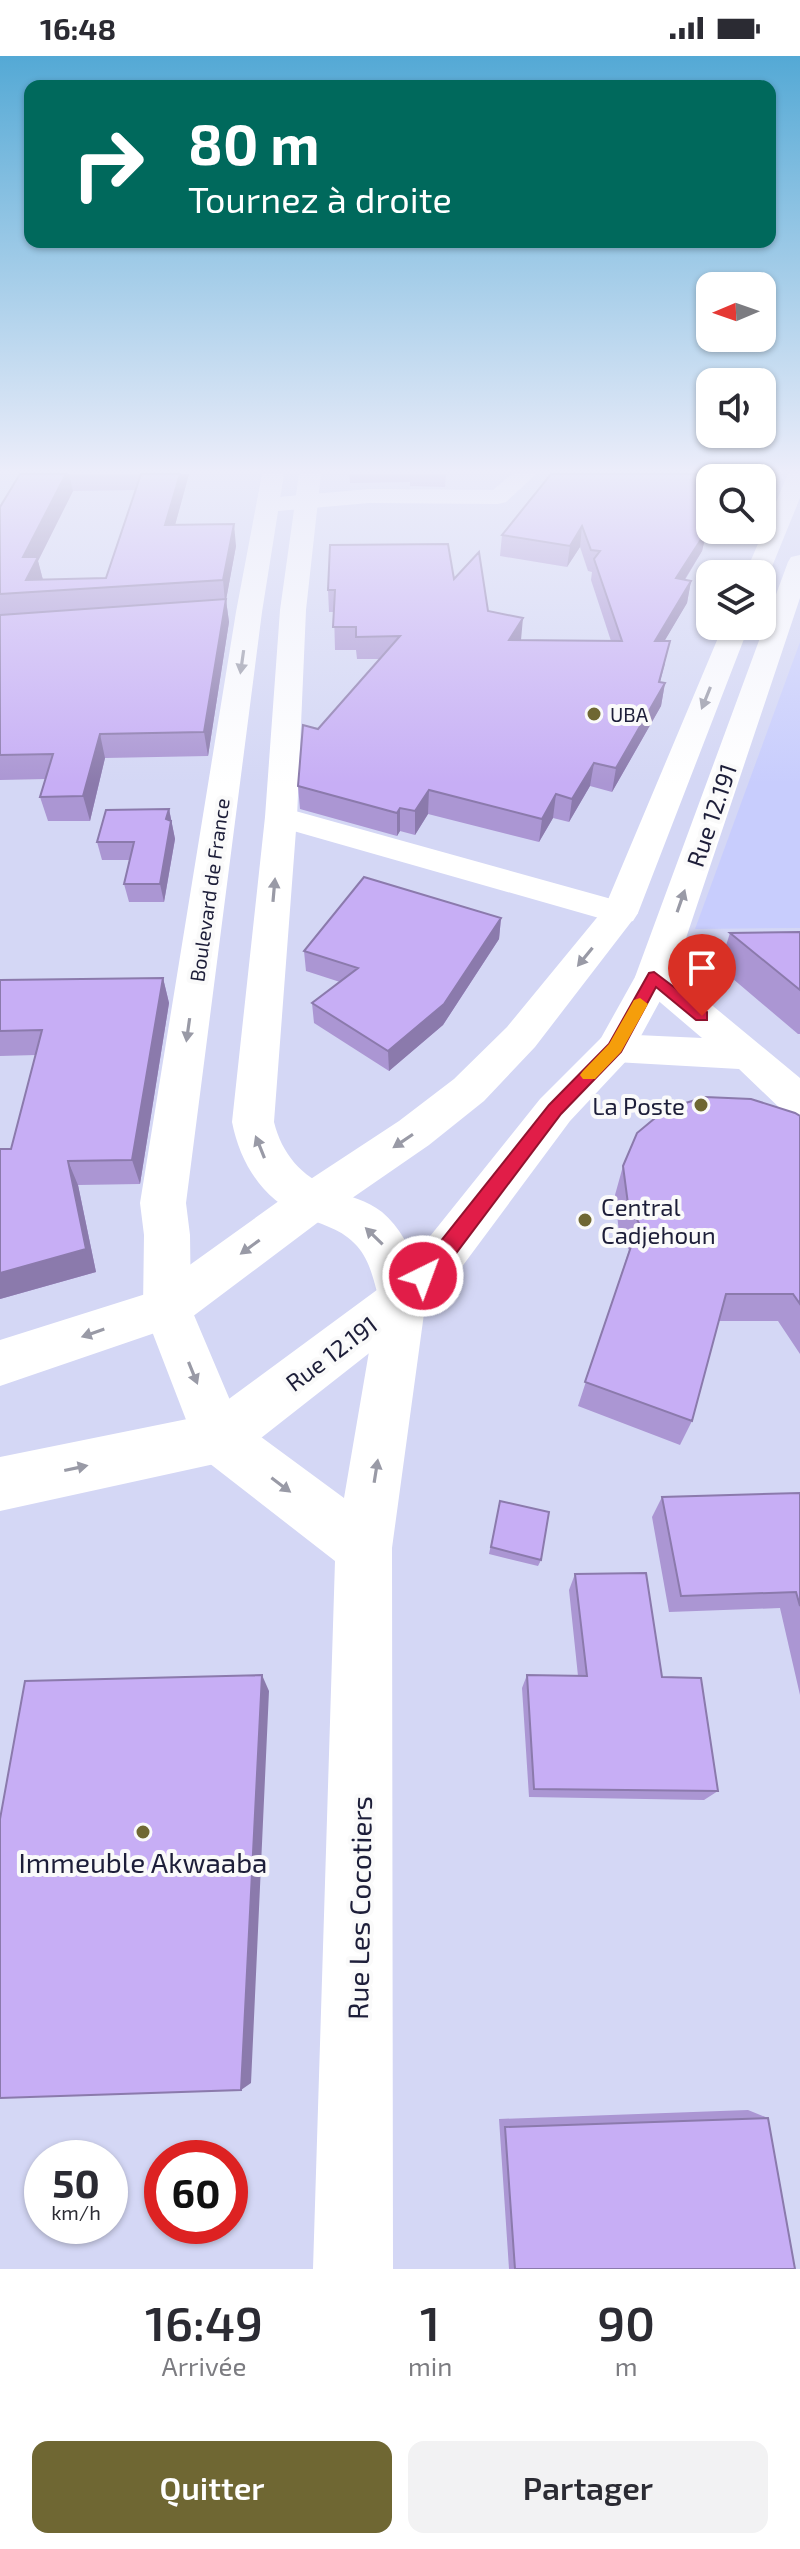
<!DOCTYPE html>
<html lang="fr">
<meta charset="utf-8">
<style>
body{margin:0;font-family:"Exo 2",sans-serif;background:#f2f2f3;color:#2b2b33;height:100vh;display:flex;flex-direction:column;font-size:30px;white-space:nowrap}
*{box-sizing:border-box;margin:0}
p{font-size:26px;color:#7c7c81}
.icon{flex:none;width:44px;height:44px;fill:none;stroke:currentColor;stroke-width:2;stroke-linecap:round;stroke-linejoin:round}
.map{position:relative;height:2213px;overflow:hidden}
.side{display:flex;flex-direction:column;background:#fff;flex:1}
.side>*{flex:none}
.hud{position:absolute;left:24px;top:24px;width:752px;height:168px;border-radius:16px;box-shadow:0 2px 6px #0004;background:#00695c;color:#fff;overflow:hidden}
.needle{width:52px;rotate:268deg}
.buttons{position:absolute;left:696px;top:216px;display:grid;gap:16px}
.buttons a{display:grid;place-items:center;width:80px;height:80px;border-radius:16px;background:#fff;box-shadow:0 2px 6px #0004;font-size:40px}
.speed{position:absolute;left:24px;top:2084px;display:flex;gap:16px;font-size:40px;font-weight:700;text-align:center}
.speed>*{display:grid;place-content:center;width:104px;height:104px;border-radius:50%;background:#fff;box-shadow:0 2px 6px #0004;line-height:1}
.speed small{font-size:20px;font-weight:400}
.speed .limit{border:12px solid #d22;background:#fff;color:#111}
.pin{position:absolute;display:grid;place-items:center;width:68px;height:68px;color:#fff;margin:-82px -34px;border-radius:50% 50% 50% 0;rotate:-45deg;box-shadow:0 0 8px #0007}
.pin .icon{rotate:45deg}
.me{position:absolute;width:88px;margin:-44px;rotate:42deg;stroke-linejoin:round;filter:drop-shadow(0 0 6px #0008)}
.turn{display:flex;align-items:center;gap:28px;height:168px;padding:0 32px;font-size:36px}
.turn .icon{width:104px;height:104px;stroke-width:2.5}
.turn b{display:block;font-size:56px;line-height:68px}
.eta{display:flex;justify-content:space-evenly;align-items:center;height:136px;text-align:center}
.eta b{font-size:48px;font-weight:600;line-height:56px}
.primary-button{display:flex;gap:16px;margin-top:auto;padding:16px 32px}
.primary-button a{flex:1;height:92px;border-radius:16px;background:#6f6733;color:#fff;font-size:32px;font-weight:600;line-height:92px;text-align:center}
.primary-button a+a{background:#f2f2f3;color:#2b2b33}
.status{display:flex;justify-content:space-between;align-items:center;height:56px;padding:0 40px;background:#fff;direction:ltr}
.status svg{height:22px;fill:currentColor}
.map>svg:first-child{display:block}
.built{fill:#c8cdfd}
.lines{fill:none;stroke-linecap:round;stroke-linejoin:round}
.street{fill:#fff;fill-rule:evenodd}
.secondary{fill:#fff;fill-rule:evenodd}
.primary{fill:#fff;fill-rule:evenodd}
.wall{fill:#ab96d3;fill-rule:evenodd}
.shaded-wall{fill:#8b7aac}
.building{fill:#c7aef5;stroke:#8b7aac;stroke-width:2}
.oneway{fill:#999aa6}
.route{fill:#e11d48;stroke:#92132f;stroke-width:2}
.slow{fill:#f59e0b}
.poi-dot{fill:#6f6733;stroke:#fafafa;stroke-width:3}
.labels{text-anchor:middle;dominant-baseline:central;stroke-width:8;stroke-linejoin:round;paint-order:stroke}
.far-poi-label{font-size:20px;fill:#1d1e39;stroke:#fafafa;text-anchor:start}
.far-street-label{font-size:20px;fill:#1d1e39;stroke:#fafafa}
.street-label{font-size:24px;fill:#1d1e39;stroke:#fafafa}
.poi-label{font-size:24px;fill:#1d1e39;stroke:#fafafa;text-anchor:end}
.near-poi-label{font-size:28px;fill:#1d1e39;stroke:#fafafa}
.near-street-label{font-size:28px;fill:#1d1e39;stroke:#fafafa}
</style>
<div class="status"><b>16:48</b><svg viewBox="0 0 49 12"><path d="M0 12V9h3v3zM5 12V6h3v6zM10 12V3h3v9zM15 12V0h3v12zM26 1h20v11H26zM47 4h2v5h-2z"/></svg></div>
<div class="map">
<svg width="800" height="2213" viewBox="0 0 800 2213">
<rect width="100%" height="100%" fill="#d4d7f5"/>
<path class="built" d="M 800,586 L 800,872 L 695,873 Z"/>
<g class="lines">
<path class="street" d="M 512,418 L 536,418 L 506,446 L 498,448 L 369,447 L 267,456 L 256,449 L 267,442 L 369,433 L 493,434 Z
M 281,751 L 633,849 L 638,857 L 633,865 L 620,868 L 269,768 L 265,761 L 269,754 Z
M 654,908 L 667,912 L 800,1022 L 800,1062 L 785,1057 L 739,1013 L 615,1006 L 601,1002 L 595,992 L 601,982 L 615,978 L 702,982 L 641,930 L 635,921 L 641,912 Z
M 402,1222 L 419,1228 L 426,1243 L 392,1492 L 393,2213 L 313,2213 L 335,1505 L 200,1400 L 192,1382 L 200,1364 L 219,1357 L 238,1364 L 344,1442 L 378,1243 L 385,1228 Z"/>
<path class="secondary" d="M 262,418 L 284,418 L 262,556 L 186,1147 L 190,1179 L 191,1252 L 246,1382 L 238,1400 L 219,1407 L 200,1400 L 143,1252 L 144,1179 L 140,1147 L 236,556 Z
M 299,418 L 321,418 L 306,554 L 297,761 L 274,1066 C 282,1098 301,1120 332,1133 C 349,1141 367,1144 382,1156 C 407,1177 419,1212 426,1243 L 419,1258 L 402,1264 L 385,1258 C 374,1235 374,1209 357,1190 C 342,1173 323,1169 303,1161 C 263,1144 240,1107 232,1066 L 265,761 L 280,554 Z"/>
<path class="primary" d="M 788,418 L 800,418 L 800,442 L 769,518 L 762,524 L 762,518 L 745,518 Z
M 800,499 L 800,542 L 673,921 L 629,1002 L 570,1065 L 461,1212 L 419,1258 L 238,1400 L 219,1407 L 0,1455 L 0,1401 L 207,1359 L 385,1228 L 427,1184 L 540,1043 L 601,982 L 635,921 L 788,506 L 791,501 Z
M 723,570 L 749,570 L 638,857 L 535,991 L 484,1045 L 429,1089 L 329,1158 L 184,1267 L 0,1330 L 0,1284 L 152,1236 L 297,1132 L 399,1065 L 454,1023 L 507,971 L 604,853 Z"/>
</g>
<path class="wall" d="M 20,418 L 189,418 L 175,469 L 236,490 L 226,544 L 229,566 L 208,700 L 105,702 L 90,765 L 48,765 L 40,741 L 46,723 L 0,724 L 0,451 ZM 136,434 L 106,522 L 43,524 L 38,505 L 73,435 Z
M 349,418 L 446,418 L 445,431 L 410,430 L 410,426 L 350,427 Z
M 551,418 L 730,418 L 703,473 L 707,474 L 702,495 L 685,524 L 691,525 L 687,547 L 664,585 L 665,608 L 660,626 L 665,627 L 661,650 L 612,736 L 590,730 L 569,766 L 553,762 L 539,786 L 428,758 L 415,779 L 400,775 L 397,780 L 300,753 L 298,730 L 318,673 L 380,603 L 357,603 L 356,594 L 335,594 L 334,556 L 329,556 L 328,534 L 454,523 L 521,584 L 611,585 L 591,524 L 592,516 L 588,515 L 580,491 L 567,511 L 500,500 L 502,479 Z
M 169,753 L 175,783 L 164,846 L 129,846 L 124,828 L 130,804 L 102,804 L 97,786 Z
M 501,862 L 499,883 L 443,969 L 389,1015 L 314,967 L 312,947 L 340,926 L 306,915 L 304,895 Z
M 800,876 L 800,978 L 798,978 L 719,911 L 730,877 Z
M 163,922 L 169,947 L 140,1128 L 78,1129 L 96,1216 L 0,1243 L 0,1093 L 11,1093 L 36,999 L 0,1000 L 0,924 Z
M 800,1060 L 800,1298 L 778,1265 L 719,1265 L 692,1365 L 680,1389 L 578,1350 L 629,1194 L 619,1177 L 615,1139 L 623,1110 Z
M 800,1437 L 800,1639 L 780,1552 L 669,1556 L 652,1461 L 662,1441 Z
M 500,1445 L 541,1504 L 538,1510 L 489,1498 Z
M 575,1518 L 662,1621 L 718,1735 L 704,1744 L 529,1741 L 522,1632 L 527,1619 L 578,1620 L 569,1534 Z
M 748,2054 L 768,2062 L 795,2213 L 509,2213 L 499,2063 Z"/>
<path class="shaded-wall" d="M 66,418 L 69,418 L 73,435 L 38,505 L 43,524 L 30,536 L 23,501 Z
M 180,418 L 189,418 L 169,491 L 165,469 Z
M 710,447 L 710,459 L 693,493 L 698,472 Z
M 234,468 L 236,490 L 226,544 L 229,566 L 208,700 L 204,676 L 225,546 L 223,524 Z
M 582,470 L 580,491 L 567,511 L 570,490 Z
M 707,474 L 702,495 L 672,544 L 676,522 Z
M 691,525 L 687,547 L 651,608 L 655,585 Z
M 523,562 L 521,584 L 509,584 Z
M 670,585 L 655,645 L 665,627 L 661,650 L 612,736 L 616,712 L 659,626 Z
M 100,678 L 105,702 L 90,765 L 83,740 Z
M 594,707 L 590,730 L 569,766 L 572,743 Z
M 429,734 L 428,758 L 415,779 L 415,755 Z
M 556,738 L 553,762 L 539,786 L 542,763 Z
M 400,752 L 400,775 L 397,780 L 397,757 Z
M 169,753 L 175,783 L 164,846 L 160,828 L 166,763 Z
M 501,862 L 499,883 L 443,969 L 389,1015 L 388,995 Z
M 163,922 L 169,947 L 140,1128 L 132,1104 Z
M 68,1105 L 78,1129 L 96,1216 L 0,1243 L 0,1217 Z
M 262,1619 L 269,1635 L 251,2027 L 241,2034 Z"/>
<path class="building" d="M 20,418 L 66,418 L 23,501 L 38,501 L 26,524 L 106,522 L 141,418 L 180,418 L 165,469 L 234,468 L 223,524 L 0,538 L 0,451 Z
M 551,418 L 724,418 L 722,422 L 710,422 L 710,447 L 698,472 L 707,474 L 676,522 L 691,525 L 655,585 L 670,585 L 659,626 L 665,627 L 616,712 L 594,707 L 572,743 L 556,738 L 542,763 L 429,734 L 415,755 L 400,752 L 397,757 L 298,730 L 303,669 L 318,673 L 400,580 L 356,581 L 356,571 L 333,571 L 335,534 L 328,534 L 330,489 L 448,488 L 454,523 L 479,496 L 488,555 L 523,562 L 509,584 L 622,585 L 594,503 L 600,495 L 591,494 L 582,470 L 570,490 L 502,479 Z
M 226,543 L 204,676 L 100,678 L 83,740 L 40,741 L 53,698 L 0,699 L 0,559 Z
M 169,753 L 166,763 L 171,765 L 160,828 L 124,828 L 134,786 L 97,786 L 106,754 Z
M 364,821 L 501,862 L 444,948 L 388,995 L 312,947 L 358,912 L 304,895 Z
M 800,876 L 800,934 L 730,877 Z
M 163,922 L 132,1104 L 68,1105 L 86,1193 L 0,1217 L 0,1093 L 11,1093 L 42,974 L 0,975 L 0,924 Z
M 705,1041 L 751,1043 L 795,1057 L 800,1060 L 800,1248 L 793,1238 L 726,1238 L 692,1365 L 585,1326 L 639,1167 L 628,1148 L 623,1110 L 637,1077 L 666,1053 Z
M 800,1437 L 800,1550 L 796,1536 L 681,1540 L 662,1441 Z
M 500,1445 L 549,1456 L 541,1504 L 491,1491 Z
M 646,1517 L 662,1621 L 701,1622 L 718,1735 L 534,1733 L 527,1619 L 587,1620 L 575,1518 Z
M 262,1619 L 241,2034 L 0,2042 L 0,1763 L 25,1625 Z
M 768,2062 L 795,2213 L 515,2213 L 505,2071 Z"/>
<defs><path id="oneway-solid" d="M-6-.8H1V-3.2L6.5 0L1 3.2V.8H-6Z" transform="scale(2)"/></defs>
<g class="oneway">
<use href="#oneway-solid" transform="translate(242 606) rotate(98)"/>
<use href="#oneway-solid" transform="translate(706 642) rotate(112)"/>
<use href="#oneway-solid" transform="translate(274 834) rotate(-85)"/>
<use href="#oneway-solid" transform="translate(681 845) rotate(-71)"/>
<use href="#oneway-solid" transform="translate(585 901) rotate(129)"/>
<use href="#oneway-solid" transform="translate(188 974) rotate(98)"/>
<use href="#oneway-solid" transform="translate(403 1085) rotate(146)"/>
<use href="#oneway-solid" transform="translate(260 1091) rotate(-112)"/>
<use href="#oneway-solid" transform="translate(374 1180) rotate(-136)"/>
<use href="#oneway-solid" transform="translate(250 1191) rotate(144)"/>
<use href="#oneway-solid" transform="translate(93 1277) rotate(161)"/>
<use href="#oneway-solid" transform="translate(193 1317) rotate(68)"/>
<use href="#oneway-solid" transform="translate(76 1412) rotate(-12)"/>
<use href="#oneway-solid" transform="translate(376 1415) rotate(-81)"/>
<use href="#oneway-solid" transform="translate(281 1429) rotate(37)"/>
</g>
<linearGradient id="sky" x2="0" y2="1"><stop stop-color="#54a9d5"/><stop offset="0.57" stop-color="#ecedfa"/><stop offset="1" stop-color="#ecedfa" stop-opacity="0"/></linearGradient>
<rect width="800" height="728" fill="url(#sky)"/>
<path class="route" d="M 654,916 L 707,956 L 707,964 L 696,964 L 656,931 L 621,996 L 561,1058 L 451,1204 L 430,1226 L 423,1229 L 416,1226 L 413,1220 L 549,1049 L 609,988 L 649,917 Z"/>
<path class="slow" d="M 640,942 L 648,948 L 621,996 L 595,1023 L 583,1023 L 580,1019 L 583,1015 L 609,988 L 634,944 Z"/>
<g class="poi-dot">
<circle cx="594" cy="658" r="8"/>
<circle cx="701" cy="1049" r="8"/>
<circle cx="585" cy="1164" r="8"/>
<circle cx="143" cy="1776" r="8"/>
</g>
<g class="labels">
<g class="far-poi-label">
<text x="610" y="658">UBA</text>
</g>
<g class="far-street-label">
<text transform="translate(209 834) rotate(-82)">Boulevard de France</text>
</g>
<g class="street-label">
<text transform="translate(711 759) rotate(-71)">Rue 12.191</text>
<text transform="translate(331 1297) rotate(-37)">Rue 12.191</text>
</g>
<g class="poi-label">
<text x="685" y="1049">La Poste</text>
<text x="601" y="1150" text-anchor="start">Central<tspan x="601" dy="28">Cadjehoun</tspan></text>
</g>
<g class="near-poi-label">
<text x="143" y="1806">Immeuble Akwaaba</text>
</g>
<g class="near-street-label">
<text transform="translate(359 1852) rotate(-89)">Rue Les Cocotiers</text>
</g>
</g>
</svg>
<div class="buttons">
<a><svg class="needle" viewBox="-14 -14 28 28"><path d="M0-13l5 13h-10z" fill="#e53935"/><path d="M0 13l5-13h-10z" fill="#7c7c81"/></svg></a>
<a><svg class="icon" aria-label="sound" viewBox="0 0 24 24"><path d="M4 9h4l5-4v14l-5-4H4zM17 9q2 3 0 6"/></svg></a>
<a><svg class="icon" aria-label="search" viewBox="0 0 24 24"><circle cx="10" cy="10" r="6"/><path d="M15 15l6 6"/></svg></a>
<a><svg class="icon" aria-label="layers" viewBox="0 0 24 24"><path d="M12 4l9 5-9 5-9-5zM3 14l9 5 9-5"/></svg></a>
</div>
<div class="speed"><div>50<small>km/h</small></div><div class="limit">60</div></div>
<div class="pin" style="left:702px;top:960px;background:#d93025"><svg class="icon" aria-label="arrive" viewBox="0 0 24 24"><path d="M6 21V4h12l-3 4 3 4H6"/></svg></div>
<svg class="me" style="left:423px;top:1220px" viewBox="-20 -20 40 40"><circle r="17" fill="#e11d48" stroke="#fff" stroke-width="3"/><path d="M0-11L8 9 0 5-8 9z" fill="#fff"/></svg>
<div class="hud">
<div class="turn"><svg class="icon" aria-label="right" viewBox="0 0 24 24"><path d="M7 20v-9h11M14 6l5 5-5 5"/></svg><div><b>80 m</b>Tournez à droite</div></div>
</div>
</div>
<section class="side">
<div class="eta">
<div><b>16:49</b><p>Arrivée</p></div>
<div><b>1</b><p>min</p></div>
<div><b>90</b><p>m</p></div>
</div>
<div class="primary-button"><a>Quitter</a><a>Partager</a></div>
</section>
